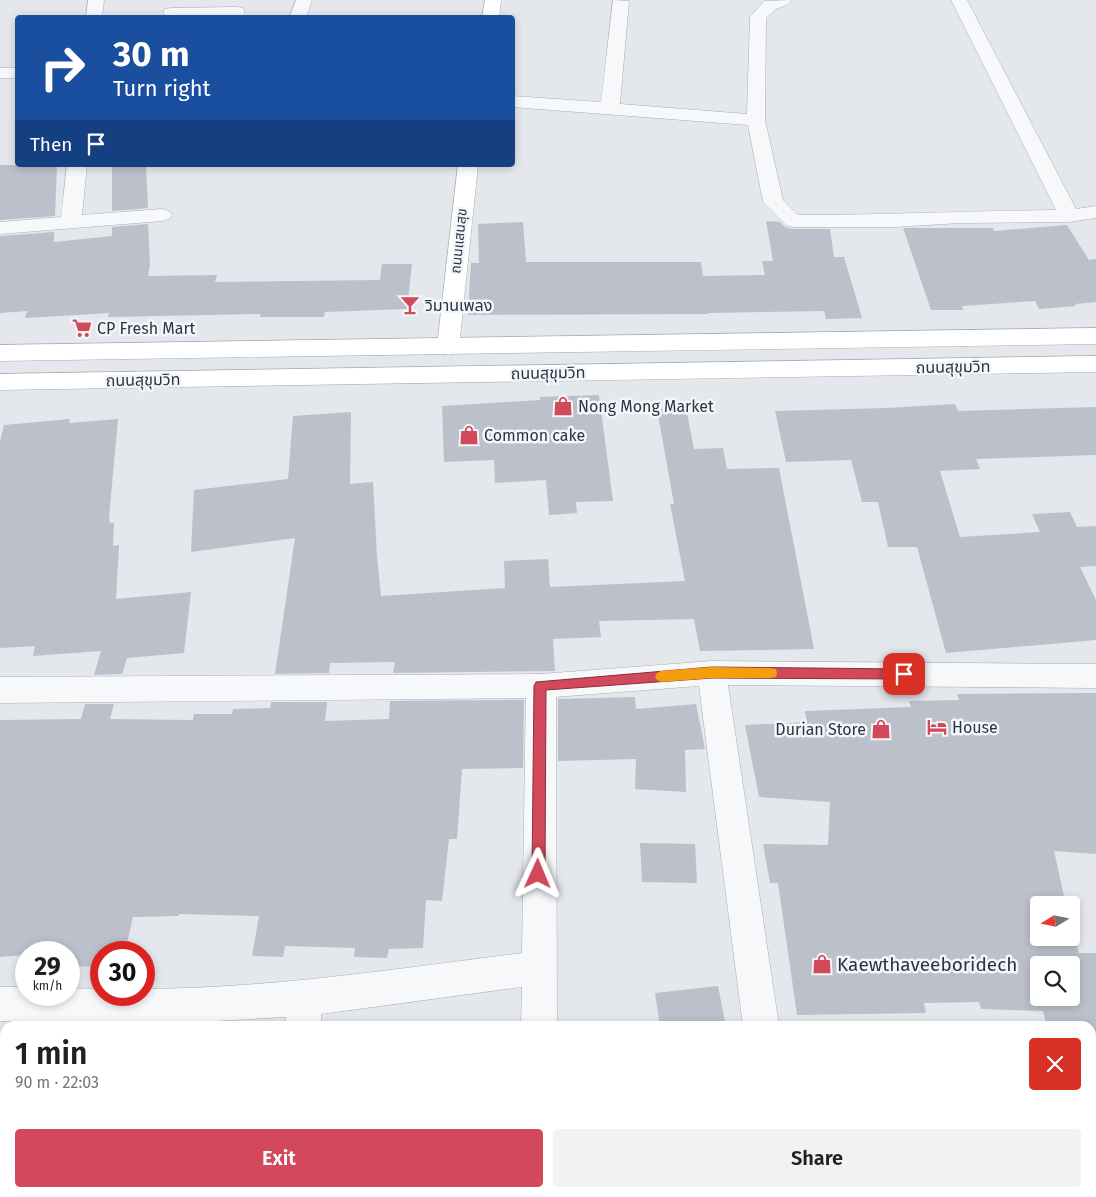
<!DOCTYPE html>
<meta charset="utf-8">
<style>
body{margin:0;font-family:"Fira Sans","Noto Sans Thai",sans-serif;background:#f2f2f2;color:#202124;height:100vh;display:flex;flex-direction:column;font-size:19px;white-space:nowrap}
*{box-sizing:border-box;margin:0}
p{font-size:16px;color:#757577}
.icon{flex:none;width:28px;height:28px;fill:none;stroke:currentColor;stroke-width:2;stroke-linecap:round;stroke-linejoin:round}
.map{position:relative;flex:1;overflow:hidden}
.panel{position:absolute;left:0px;top:1021px;width:1096px;height:176px;display:flex;flex-direction:column;background:#fff;border-radius:15px 15px 0 0;box-shadow:0 2px 8px #0003}
.panel>*{flex:none}
.hud{position:absolute;left:15px;top:15px;width:500px;height:152px;border-radius:5px;box-shadow:0 2px 8px #0003;background:#1a4fa0;color:#fff;overflow:hidden}
.needle{width:32px;rotate:260deg}
.fabs{position:absolute;left:1030px;top:896px;display:grid;gap:10px}
.fabs a{display:grid;place-items:center;width:50px;height:50px;border-radius:5px;background:#fff;box-shadow:0 2px 8px #0003;font-size:25px}
.speed{position:absolute;left:15px;top:941px;display:flex;gap:10px;font-size:25px;font-weight:700;text-align:center}
.speed>*{display:grid;place-content:center;width:65px;height:65px;border-radius:50%;background:#fff;box-shadow:0 2px 8px #0003;line-height:1}
.speed small{font-size:12px;font-weight:400}
.speed .limit{border:8px solid #d22;background:#fff;color:#111}
.pin{position:absolute;display:grid;place-items:center;width:42px;height:42px;color:#fff;margin:-21px;border-radius:10px;box-shadow:0 2px 8px #0006}
.me{position:absolute;width:55px;margin:-28px;rotate:1deg;stroke-linejoin:round;filter:drop-shadow(0 0 4px #0008)}
.turn{display:flex;align-items:center;gap:18px;height:105px;padding:0 15px;font-size:22px}
.turn .icon{width:65px;height:65px;stroke-width:2.5}
.turn b{display:block;font-size:35px;line-height:42px}
.then{display:flex;align-items:center;height:48px;padding:0 15px;background:#0003;gap:10px;font-size:19px}
.round{display:grid;place-items:center;flex:none;width:52px;height:52px;border-radius:5px;background:#f2f2f2}
.headline{display:flex;align-items:center;justify-content:space-between;height:85px;padding:0 15px}
h1{font-size:30px;font-weight:600;line-height:38px}
.cta{display:flex;gap:10px;margin-top:auto;padding:10px 15px}
.cta a{flex:1;height:58px;border-radius:5px;background:#d1495b;color:#fff;font-size:20px;font-weight:600;line-height:58px;text-align:center}
.cta a+a{background:#f2f2f2;color:#202124}
.map>svg:first-child{display:block}
.building{fill:#bbc0ca;fill-rule:evenodd}
.lines{fill:none;stroke-linecap:round;stroke-linejoin:round}
.minor-casing{stroke:#a9aeb7;stroke-width:1}
.tertiary-casing{stroke:#a9aeb7;stroke-width:1}
.secondary-casing{stroke:#a9aeb7;stroke-width:1}
.primary-casing{stroke:#a3abb8;stroke-width:1}
.minor{fill:#f7f8fa;fill-rule:evenodd}
.tertiary{fill:#f7f8fa;fill-rule:evenodd}
.secondary{fill:#fff;fill-rule:evenodd}
.primary{fill:#fff;fill-rule:evenodd}
.route{fill:#d1495b;stroke:#882f3b}
.slow{fill:#f59e0b}
.labels{text-anchor:middle;dominant-baseline:central;stroke-width:5;stroke-linejoin:round;paint-order:stroke}
.far-street-label{font-size:14px;fill:#2b3445;stroke:#f4f6f9}
.poi-label{font-size:16px;fill:#2b3445;stroke:#f4f6f9;text-anchor:start}
.street-label{font-size:16px;fill:#2b3445;stroke:#f4f6f9}
.near-poi-label{font-size:19px;fill:#2b3445;stroke:#f4f6f9;text-anchor:start}
</style>
<div class="map">
<svg width="1096" height="1197" viewBox="0 0 1096 1197">
<rect width="100%" height="100%" fill="#e4e7ec"/>
<path class="building" d="M 0,165 L 57,165 L 55,216 L 0,220 Z
M 112,165 L 146,165 L 148,208 L 112,211 Z
M 766,221 L 780,222 L 785,227 L 793,229 L 830,229 L 834,257 L 844,257 L 862,318 L 826,319 L 824,311 L 708,313 L 708,314 L 468,315 L 471,263 L 479,263 L 478,224 L 523,222 L 526,262 L 701,262 L 703,276 L 765,275 L 762,261 L 773,261 Z
M 148,224 L 150,264 L 148,276 L 217,275 L 215,282 L 380,280 L 382,264 L 412,264 L 407,309 L 325,312 L 324,317 L 260,317 L 261,314 L 108,317 L 109,313 L 25,318 L 27,311 L 0,313 L 0,236 L 54,232 L 54,242 L 112,236 L 112,227 Z
M 1067,225 L 1089,260 L 1096,259 L 1096,302 L 1075,304 L 1076,306 L 1039,309 L 1035,301 L 962,306 L 963,310 L 931,310 L 903,228 L 993,228 L 994,231 Z
M 599,395 L 613,501 L 576,502 L 577,513 L 549,515 L 546,480 L 495,483 L 494,460 L 444,462 L 442,406 L 540,400 L 540,397 Z
M 955,404 L 958,411 L 1096,407 L 1096,455 L 976,459 L 980,469 L 940,471 L 960,537 L 1040,532 L 1032,514 L 1070,512 L 1077,527 L 1096,526 L 1096,566 L 1080,567 L 1096,600 L 1096,640 L 946,653 L 917,547 L 888,547 L 878,502 L 862,502 L 851,460 L 786,462 L 775,411 L 886,408 Z
M 686,408 L 694,449 L 723,448 L 727,469 L 779,468 L 814,649 L 700,651 L 694,619 L 599,621 L 601,637 L 553,639 L 555,671 L 393,673 L 395,662 L 330,663 L 329,673 L 275,674 L 295,538 L 191,552 L 194,490 L 288,479 L 293,416 L 351,412 L 350,484 L 373,482 L 377,556 L 381,596 L 505,588 L 504,561 L 548,559 L 550,587 L 685,581 L 670,504 L 674,504 L 657,409 Z
M 70,419 L 69,423 L 118,419 L 109,518 L 110,523 L 114,523 L 113,546 L 119,545 L 116,599 L 191,592 L 184,653 L 127,658 L 122,674 L 94,675 L 101,651 L 33,656 L 35,646 L 0,648 L 0,442 L 4,425 Z
M 1096,693 L 1096,854 L 1054,851 L 1066,905 L 1039,905 L 1039,938 L 1071,938 L 1071,924 L 1079,953 L 1096,953 L 1096,1092 L 1091,1093 L 1091,1026 L 1047,1026 L 1043,1011 L 981,1009 L 979,1002 L 924,1003 L 926,1013 L 797,1015 L 778,883 L 770,883 L 763,844 L 828,845 L 830,802 L 759,797 L 745,725 L 807,722 L 805,711 L 911,707 L 909,701 L 959,700 L 957,694 ZM 1039,965 L 1071,965 L 1071,998 L 1039,998 Z
M 635,697 L 636,709 L 696,704 L 705,749 L 685,750 L 686,792 L 635,789 L 636,759 L 558,761 L 558,699 Z
M 524,700 L 523,768 L 462,769 L 457,839 L 449,839 L 442,901 L 426,900 L 423,948 L 389,949 L 387,958 L 354,957 L 355,948 L 285,946 L 283,957 L 252,956 L 259,916 L 179,914 L 179,916 L 133,917 L 125,952 L 101,952 L 101,966 L 69,967 L 72,953 L 69,952 L 26,952 L 26,955 L 0,957 L 0,720 L 81,719 L 85,704 L 114,704 L 110,719 L 193,720 L 194,714 L 232,714 L 233,709 L 270,708 L 271,702 L 327,702 L 325,721 L 389,719 L 390,701 Z
M 640,843 L 695,844 L 697,883 L 642,882 Z
M 718,986 L 726,1026 L 660,1026 L 655,993 Z"/>
<g class="lines">
<defs>
<path id="minor" d="M 88,0 L 104,0 L 102,18 L 86,18 Z
M 296,0 L 312,0 L 306,18 L 289,18 Z
M 613,0 L 629,1 L 620,104 L 747,114 L 750,17 L 764,1 L 791,0 L 789,4 L 776,9 L 766,18 L 765,120 L 783,200 L 798,215 C 884,215 970,211 1056,210 L 951,0 L 967,0 L 1076,209 L 1096,206 L 1096,218 L 1069,222 L 960,223 L 895,227 L 793,227 L 786,225 L 763,202 L 748,125 L 512,107 L 512,96 L 601,102 Z
M 237,7 L 243,8 L 245,12 L 243,16 L 169,18 L 163,13 L 165,9 L 171,8 Z
M 0,68 L 18,68 L 18,78 L 0,78 Z
M 67,165 L 87,165 L 82,215 L 162,209 L 169,211 L 172,215 L 169,219 L 162,221 L 0,234 L 0,222 L 61,217 Z
M 541,674 L 551,677 L 556,686 L 557,1026 L 521,1026 L 522,987 L 321,1014 L 321,1026 L 285,1026 L 286,1017 L 162,1024 L 0,1021 L 0,987 L 26,987 L 26,995 L 69,995 L 69,988 L 101,989 L 101,995 L 144,995 L 144,989 C 272,988 396,969 522,953 L 526,686 L 531,677 Z
M 63,1192 L 101,1192 L 101,1197 L 63,1197 Z
M 276,1192 L 314,1192 L 314,1197 L 276,1197 Z
M 523,1192 L 561,1192 L 561,1197 L 523,1197 Z"/>
<path id="tertiary" d="M 712,661 L 1096,664 L 1096,688 L 728,685 L 779,1026 L 743,1026 L 699,686 L 541,698 L 0,703 L 0,677 L 541,674 Z
M 764,1192 L 802,1192 L 803,1197 L 765,1197 Z"/>
<path id="secondary" d="M 485,0 L 501,0 L 499,18 L 482,18 Z
M 458,165 L 478,165 L 459,347 L 456,352 L 448,355 L 440,352 L 437,347 Z"/>
<path id="primary" d="M 1096,328 L 1096,344 L 0,361 L 0,345 Z
M 1096,356 L 1096,372 L 0,390 L 0,374 Z"/>
</defs>
<use href="#minor" class="minor-casing"/>
<use href="#tertiary" class="tertiary-casing"/>
<use href="#secondary" class="secondary-casing"/>
<use href="#primary" class="primary-casing"/>
<use href="#minor" class="minor"/>
<use href="#tertiary" class="tertiary"/>
<use href="#secondary" class="secondary"/>
<use href="#primary" class="primary"/>
</g>
<path class="route" d="M 712,667 L 904,669 L 908,671 L 910,674 L 908,678 L 904,679 L 712,678 L 546,690 L 545,874 L 543,879 L 538,880 L 534,879 L 532,874 L 534,686 L 536,682 Z"/>
<path class="slow" d="M 712,667 L 771,668 L 776,669 L 777,673 L 776,677 L 771,678 L 712,678 L 661,682 L 657,680 L 655,677 L 657,673 L 661,671 Z"/>
<defs>
<symbol id="bar-bare" viewBox="-9 -9 18 18"><path d="M-6-5H6L.8 .8V4.5H3.5V6h-7V4.5H-.8V.8Z" fill="#d1495b" stroke="#f4f6f9" stroke-width="2.5" paint-order="stroke"/></symbol>
<symbol id="supermarket-bare" viewBox="-9 -9 18 18"><path d="M-6-5.5h2.5l.6 2H6L4.5 2H-2.5L-4.4-4H-6ZM-1.5 3.2a1.3 1.3 0 1 0 .1 0ZM3 3.2a1.3 1.3 0 1 0 .1 0Z" fill="#d1495b" stroke="#f4f6f9" stroke-width="2.5" paint-order="stroke"/></symbol>
<symbol id="shop-bare" viewBox="-9 -9 18 18"><path d="M-5-2.5h2.3a2.7 3.5 0 0 1 5.4 0H5L5.5 6h-11ZM-1.5-2.5h3a1.5 2.3 0 0 0-3 0Z" fill="#d1495b" stroke="#f4f6f9" stroke-width="2.5" paint-order="stroke"/></symbol>
<symbol id="hotel-bare" viewBox="-9 -9 18 18"><path d="M-6-4.5h1.5V1H6V5H4.5V3h-9V5H-6ZM-4 0a1.8 1.8 0 1 1 3.6 0ZM.5 0V-2.5h3Q6-2.5 6 0Z" fill="#d1495b" stroke="#f4f6f9" stroke-width="2.5" paint-order="stroke"/></symbol>
</defs>
<g fill-rule="evenodd">
<use href="#bar-bare" x="396" y="291" width="28" height="28"/>
<use href="#supermarket-bare" x="68" y="314" width="28" height="28"/>
<use href="#shop-bare" x="549" y="392" width="28" height="28"/>
<use href="#shop-bare" x="455" y="421" width="28" height="28"/>
<use href="#hotel-bare" x="923" y="713" width="28" height="28"/>
<use href="#shop-bare" x="867" y="715" width="28" height="28"/>
<use href="#shop-bare" x="808" y="950" width="28" height="28"/>
</g>
<g class="labels">
<g class="far-street-label">
<text transform="translate(459 241) rotate(-84)">ถนนแสนสุข</text>
</g>
<g class="poi-label">
<text x="425" y="305">วิมานเพลง</text>
<text x="97" y="328">CP Fresh Mart</text>
<text x="578" y="406">Nong Mong Market</text>
<text x="484" y="435">Common cake</text>
<text x="952" y="727">House</text>
<text x="866" y="729" text-anchor="end">Durian Store</text>
</g>
<g class="street-label">
<text transform="translate(953 367) rotate(-1)">ถนนสุขุมวิท</text>
<text transform="translate(548 373) rotate(-1)">ถนนสุขุมวิท</text>
<text transform="translate(143 380) rotate(-1)">ถนนสุขุมวิท</text>
</g>
<g class="near-poi-label">
<text x="837" y="964">Kaewthaveeboridech</text>
</g>
</g>
</svg>
<div class="fabs">
<a><svg class="needle" viewBox="-14 -14 28 28"><path d="M0-13l5 13h-10z" fill="#e53935"/><path d="M0 13l5-13h-10z" fill="#757577"/></svg></a>
<a><svg class="icon" aria-label="search" viewBox="0 0 24 24"><circle cx="10" cy="10" r="6"/><path d="M15 15l6 6"/></svg></a>
</div>
<div class="speed"><div>29<small>km/h</small></div><div class="limit">30</div></div>
<div class="pin" style="left:904px;top:674px;background:#d93025"><svg class="icon" aria-label="arrive" viewBox="0 0 24 24"><path d="M6 21V4h12l-3 4 3 4H6"/></svg></div>
<svg class="me" style="left:538px;top:874px" viewBox="-20 -20 40 40"><path d="M0-17L14 15 0 8-14 15z" fill="#d1495b" stroke="#fff" stroke-width="4"/></svg>
<div class="hud">
<div class="turn"><svg class="icon" aria-label="right" viewBox="0 0 24 24"><path d="M7 20v-9h11M14 6l5 5-5 5"/></svg><div><b>30 m</b>Turn right</div></div>
<div class="then">Then<svg class="icon" aria-label="arrive" viewBox="0 0 24 24"><path d="M6 21V4h12l-3 4 3 4H6"/></svg></div>
</div>
<section class="panel">
<div class="headline"><div><h1>1 min</h1><p>90 m · 22:03</p></div><a class="round" style="background:#d93025;color:#fff"><svg class="icon" aria-label="close" viewBox="0 0 24 24"><path d="M6 6l12 12M18 6L6 18"/></svg></a></div>
<div class="cta"><a>Exit</a><a>Share</a></div>
</section>
</div>
